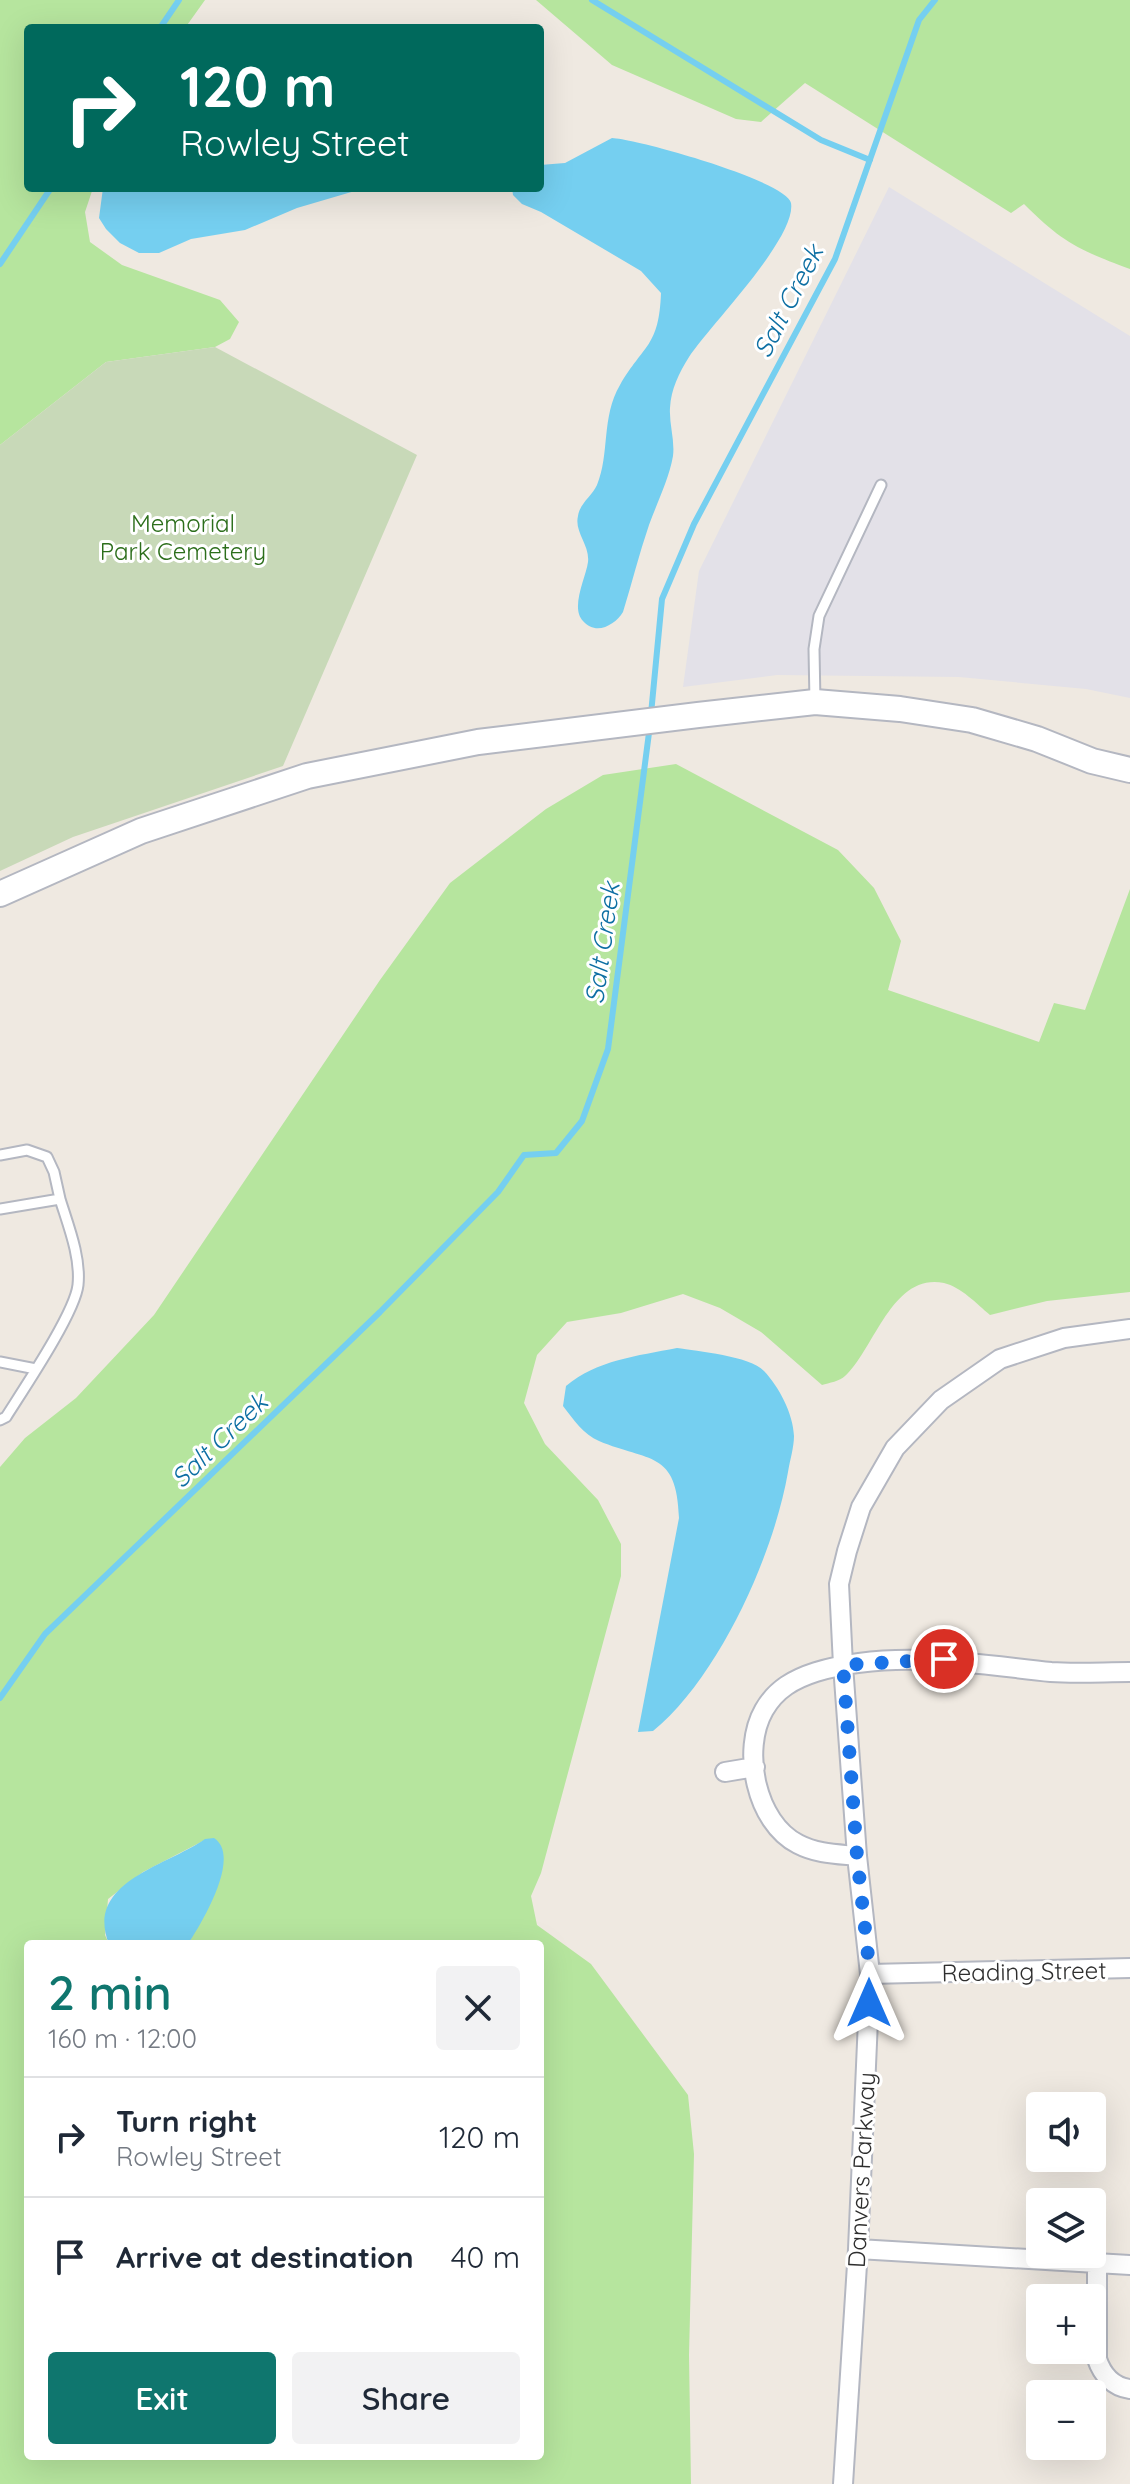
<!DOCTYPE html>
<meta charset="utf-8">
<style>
body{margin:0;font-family:Quicksand,sans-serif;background:#f2f2f3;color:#1f2937;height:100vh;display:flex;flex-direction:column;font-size:30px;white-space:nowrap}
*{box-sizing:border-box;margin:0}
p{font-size:26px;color:#747a83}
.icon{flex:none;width:44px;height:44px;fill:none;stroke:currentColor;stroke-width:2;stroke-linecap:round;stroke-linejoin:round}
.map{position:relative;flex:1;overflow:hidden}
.details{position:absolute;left:24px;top:1940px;width:520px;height:520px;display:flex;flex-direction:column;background:#fff;border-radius:8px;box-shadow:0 8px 32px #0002}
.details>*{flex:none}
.banner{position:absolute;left:24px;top:24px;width:520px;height:168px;border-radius:8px;box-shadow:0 8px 32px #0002;background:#00695c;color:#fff;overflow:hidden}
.fabs{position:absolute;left:1026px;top:2092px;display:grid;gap:16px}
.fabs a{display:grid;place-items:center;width:80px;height:80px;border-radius:8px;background:#fff;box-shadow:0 8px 32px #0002;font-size:40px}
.pin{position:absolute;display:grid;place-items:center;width:68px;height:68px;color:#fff;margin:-34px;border:4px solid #fff;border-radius:50%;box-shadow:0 2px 8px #0007}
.me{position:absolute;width:88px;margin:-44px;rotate:0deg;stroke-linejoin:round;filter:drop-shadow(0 0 6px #0008)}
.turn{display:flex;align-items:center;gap:28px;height:168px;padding:0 24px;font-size:36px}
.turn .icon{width:104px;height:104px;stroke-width:2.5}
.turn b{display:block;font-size:56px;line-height:68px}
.round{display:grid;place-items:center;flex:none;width:84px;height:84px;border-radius:8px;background:#f2f2f3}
.summary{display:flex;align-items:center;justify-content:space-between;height:136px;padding:0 24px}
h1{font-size:48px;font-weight:600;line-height:60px;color:#0f766e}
.button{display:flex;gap:16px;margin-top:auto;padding:16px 24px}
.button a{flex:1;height:92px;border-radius:8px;background:#0f766e;color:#fff;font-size:32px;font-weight:600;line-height:92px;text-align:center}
.button a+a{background:#f2f2f3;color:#1f2937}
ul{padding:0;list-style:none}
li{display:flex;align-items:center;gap:24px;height:120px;padding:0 24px;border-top:2px solid #e0e1e3}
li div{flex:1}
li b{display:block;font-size:30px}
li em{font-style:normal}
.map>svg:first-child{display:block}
.industrial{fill:#e3e1e8}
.green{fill:#b6e59e;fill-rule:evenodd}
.cemetery{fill:#c8d9b8}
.water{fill:#75cff0}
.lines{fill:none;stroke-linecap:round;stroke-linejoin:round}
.stream{stroke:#75cff0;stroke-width:6}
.service-casing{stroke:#b4b7c1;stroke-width:13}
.minor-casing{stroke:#b4b7c1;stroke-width:22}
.secondary-casing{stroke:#b4b7c1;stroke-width:28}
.service{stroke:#fff;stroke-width:9}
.minor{stroke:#fff;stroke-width:18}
.secondary{stroke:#fff;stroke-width:24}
.route{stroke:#1a73e8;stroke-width:14;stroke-dasharray:0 25.2}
.labels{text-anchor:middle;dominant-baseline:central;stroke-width:6;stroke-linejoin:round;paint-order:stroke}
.park-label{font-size:24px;fill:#2c6e1b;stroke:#fff}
.street-label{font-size:24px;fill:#2e2e2e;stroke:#fff}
.water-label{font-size:26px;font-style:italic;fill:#0d6fa3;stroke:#fff}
</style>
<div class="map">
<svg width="1130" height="2484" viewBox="0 0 1130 2484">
<rect width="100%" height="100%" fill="#efe9e1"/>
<path class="industrial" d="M 889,187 L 1130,336 L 1130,698 L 1086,689 L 959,677 L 777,675 L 683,687 L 699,571 Z"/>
<path class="green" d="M 0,0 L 205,0 L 185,28 L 28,28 L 28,188 L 93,188 L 85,212 L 90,242 L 122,265 L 220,300 L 239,322 L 230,339 L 215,347 L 106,362 L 0,445 Z
M 536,0 L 1130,0 L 1130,269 C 1079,250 1063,243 1024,204 L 1011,213 L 805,83 L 761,122 L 736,119 L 612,65 Z
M 676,764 L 838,850 L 874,888 L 901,941 L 888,990 L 1039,1042 L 1054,1003 L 1085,1010 L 1130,889 L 1130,1292 L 1047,1301 L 990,1315 C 977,1304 961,1287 944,1283 C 892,1272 874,1350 845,1376 C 840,1381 829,1383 822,1385 L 761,1332 L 720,1308 L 683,1294 L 621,1313 L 567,1322 L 537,1355 L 524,1403 L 545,1444 L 598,1500 L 621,1544 L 621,1576 L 541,1873 L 531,1896 L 537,1925 L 591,1964 L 688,2095 L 694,2154 L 689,2355 L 691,2484 L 0,2484 L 0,1467 L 25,1438 L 76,1398 L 154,1315 L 380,980 L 450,883 L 546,809 L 603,775 ZM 205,1840 L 208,1907 L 188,1944 L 540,1944 L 540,2456 L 28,2456 L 28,1944 L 109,1944 L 105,1935 L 108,1899 L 143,1872 Z"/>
<path class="cemetery" d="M 215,347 L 417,455 L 283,766 L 73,837 L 0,871 L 0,445 L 106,362 Z"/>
<path class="water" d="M 612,138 C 637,139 787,181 791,203 C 797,238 709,326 689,357 C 679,373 671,389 670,408 C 669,424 675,440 673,456 C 669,479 657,503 649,525 C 639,554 632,583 623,612 C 615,625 596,636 583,621 C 570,608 586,577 588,562 C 590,545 574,532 578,516 C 580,503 592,496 597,485 C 610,454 601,417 620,385 C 644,344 659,347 661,293 L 641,271 L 541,212 L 522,204 L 513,195 L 512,188 L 540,188 L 540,165 L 565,163 Z
M 103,188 L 365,188 L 297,208 L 245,230 L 191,239 L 159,253 L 139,253 L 120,243 L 106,229 L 99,218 Z
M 677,1348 C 697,1351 750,1356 764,1371 C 779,1387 793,1413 794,1436 C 794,1447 790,1460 788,1472 C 774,1554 719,1677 653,1731 L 638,1732 L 679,1518 C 677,1450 649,1462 599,1441 C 584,1435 573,1419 563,1406 L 566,1386 C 597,1360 637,1356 677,1348 Z
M 214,1838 C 242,1856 202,1923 188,1944 L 109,1944 C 84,1882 167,1866 205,1839 Z"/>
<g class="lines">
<path class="stream" d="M 592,0 L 821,140 L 870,160
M 160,28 L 179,0
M 0,264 L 51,188
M 651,714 L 662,599 L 694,524 L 835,259 L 919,20 L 935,0
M 0,1698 L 45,1634 L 380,1312 L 498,1192 L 524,1155 L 556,1153 L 582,1121 L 608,1049 L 650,725"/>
<defs>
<path id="service" d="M 815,702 L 814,649 L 819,616 L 881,485
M 0,1155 L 27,1150 L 47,1157 L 54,1172 L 60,1199
M 0,1209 L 60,1199 C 68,1225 81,1257 78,1285 C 75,1313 23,1390 6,1417 L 0,1420
M 0,1362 L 36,1369"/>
<path id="minor" d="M 725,1772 L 755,1767
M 857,1856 C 837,1854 817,1854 798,1844 C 756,1823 741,1750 764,1710 C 776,1689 794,1679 816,1672 C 892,1649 974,1664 1051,1672 C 1077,1674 1104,1672 1130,1672
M 870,1974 L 1130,1968
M 858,2249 L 1130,2265
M 1097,2264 L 1097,2359 C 1102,2374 1113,2387 1130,2389
M 843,2484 L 858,2249 L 870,1974 L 857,1856 L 843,1665 L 839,1584 L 847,1551 L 861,1507 L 895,1448 L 941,1400 L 1000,1359 L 1064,1338 L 1130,1329"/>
<path id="secondary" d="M 0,894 L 141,831 L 307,776 L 478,742 L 698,715 L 815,702 L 900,709 L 972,720 L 1037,739 L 1092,761 L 1130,770"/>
</defs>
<use href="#service" class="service-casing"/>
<use href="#minor" class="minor-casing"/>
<use href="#secondary" class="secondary-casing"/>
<use href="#service" class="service"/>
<use href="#minor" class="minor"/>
<use href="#secondary" class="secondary"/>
</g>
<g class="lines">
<path class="route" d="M 869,2003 L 870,1974 L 857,1856 L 843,1665 L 944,1659"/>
</g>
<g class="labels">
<g class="park-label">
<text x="183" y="523">Memorial<tspan x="183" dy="28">Park Cemetery</tspan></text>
</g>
<g class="street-label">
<text transform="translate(1024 1971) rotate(-1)">Reading Street</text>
<text transform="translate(861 2170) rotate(-87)">Danvers Parkway</text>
</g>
<g class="water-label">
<text transform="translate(788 301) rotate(-63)">Salt Creek</text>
<text transform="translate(602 943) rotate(-82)">Salt Creek</text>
<text transform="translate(219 1440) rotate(-44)">Salt Creek</text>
</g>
</g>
</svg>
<div class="fabs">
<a><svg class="icon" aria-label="sound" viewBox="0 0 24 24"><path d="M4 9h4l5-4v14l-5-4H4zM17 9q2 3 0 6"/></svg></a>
<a><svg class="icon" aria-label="layers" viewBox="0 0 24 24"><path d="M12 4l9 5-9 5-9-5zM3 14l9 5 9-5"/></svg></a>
<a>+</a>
<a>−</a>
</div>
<div class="pin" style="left:944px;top:1659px;background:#d93025"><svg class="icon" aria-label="arrive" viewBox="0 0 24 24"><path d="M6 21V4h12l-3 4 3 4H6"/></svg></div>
<svg class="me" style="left:869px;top:2003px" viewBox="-20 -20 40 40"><path d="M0-17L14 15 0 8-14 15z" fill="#1a73e8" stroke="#fff" stroke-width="4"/></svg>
<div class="banner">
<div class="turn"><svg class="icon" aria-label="right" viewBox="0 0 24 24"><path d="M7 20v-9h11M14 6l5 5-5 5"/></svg><div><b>120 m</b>Rowley Street</div></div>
</div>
<section class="details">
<div class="summary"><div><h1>2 min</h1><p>160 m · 12:00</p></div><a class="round"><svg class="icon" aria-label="close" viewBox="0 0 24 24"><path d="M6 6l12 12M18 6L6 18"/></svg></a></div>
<ul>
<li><svg class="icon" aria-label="right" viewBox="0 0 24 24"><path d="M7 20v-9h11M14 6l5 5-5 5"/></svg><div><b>Turn right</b><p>Rowley Street</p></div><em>120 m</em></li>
<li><svg class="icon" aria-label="arrive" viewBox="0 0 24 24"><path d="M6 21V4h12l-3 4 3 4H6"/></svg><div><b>Arrive at destination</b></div><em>40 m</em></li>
</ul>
<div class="button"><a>Exit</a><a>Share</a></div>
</section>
</div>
